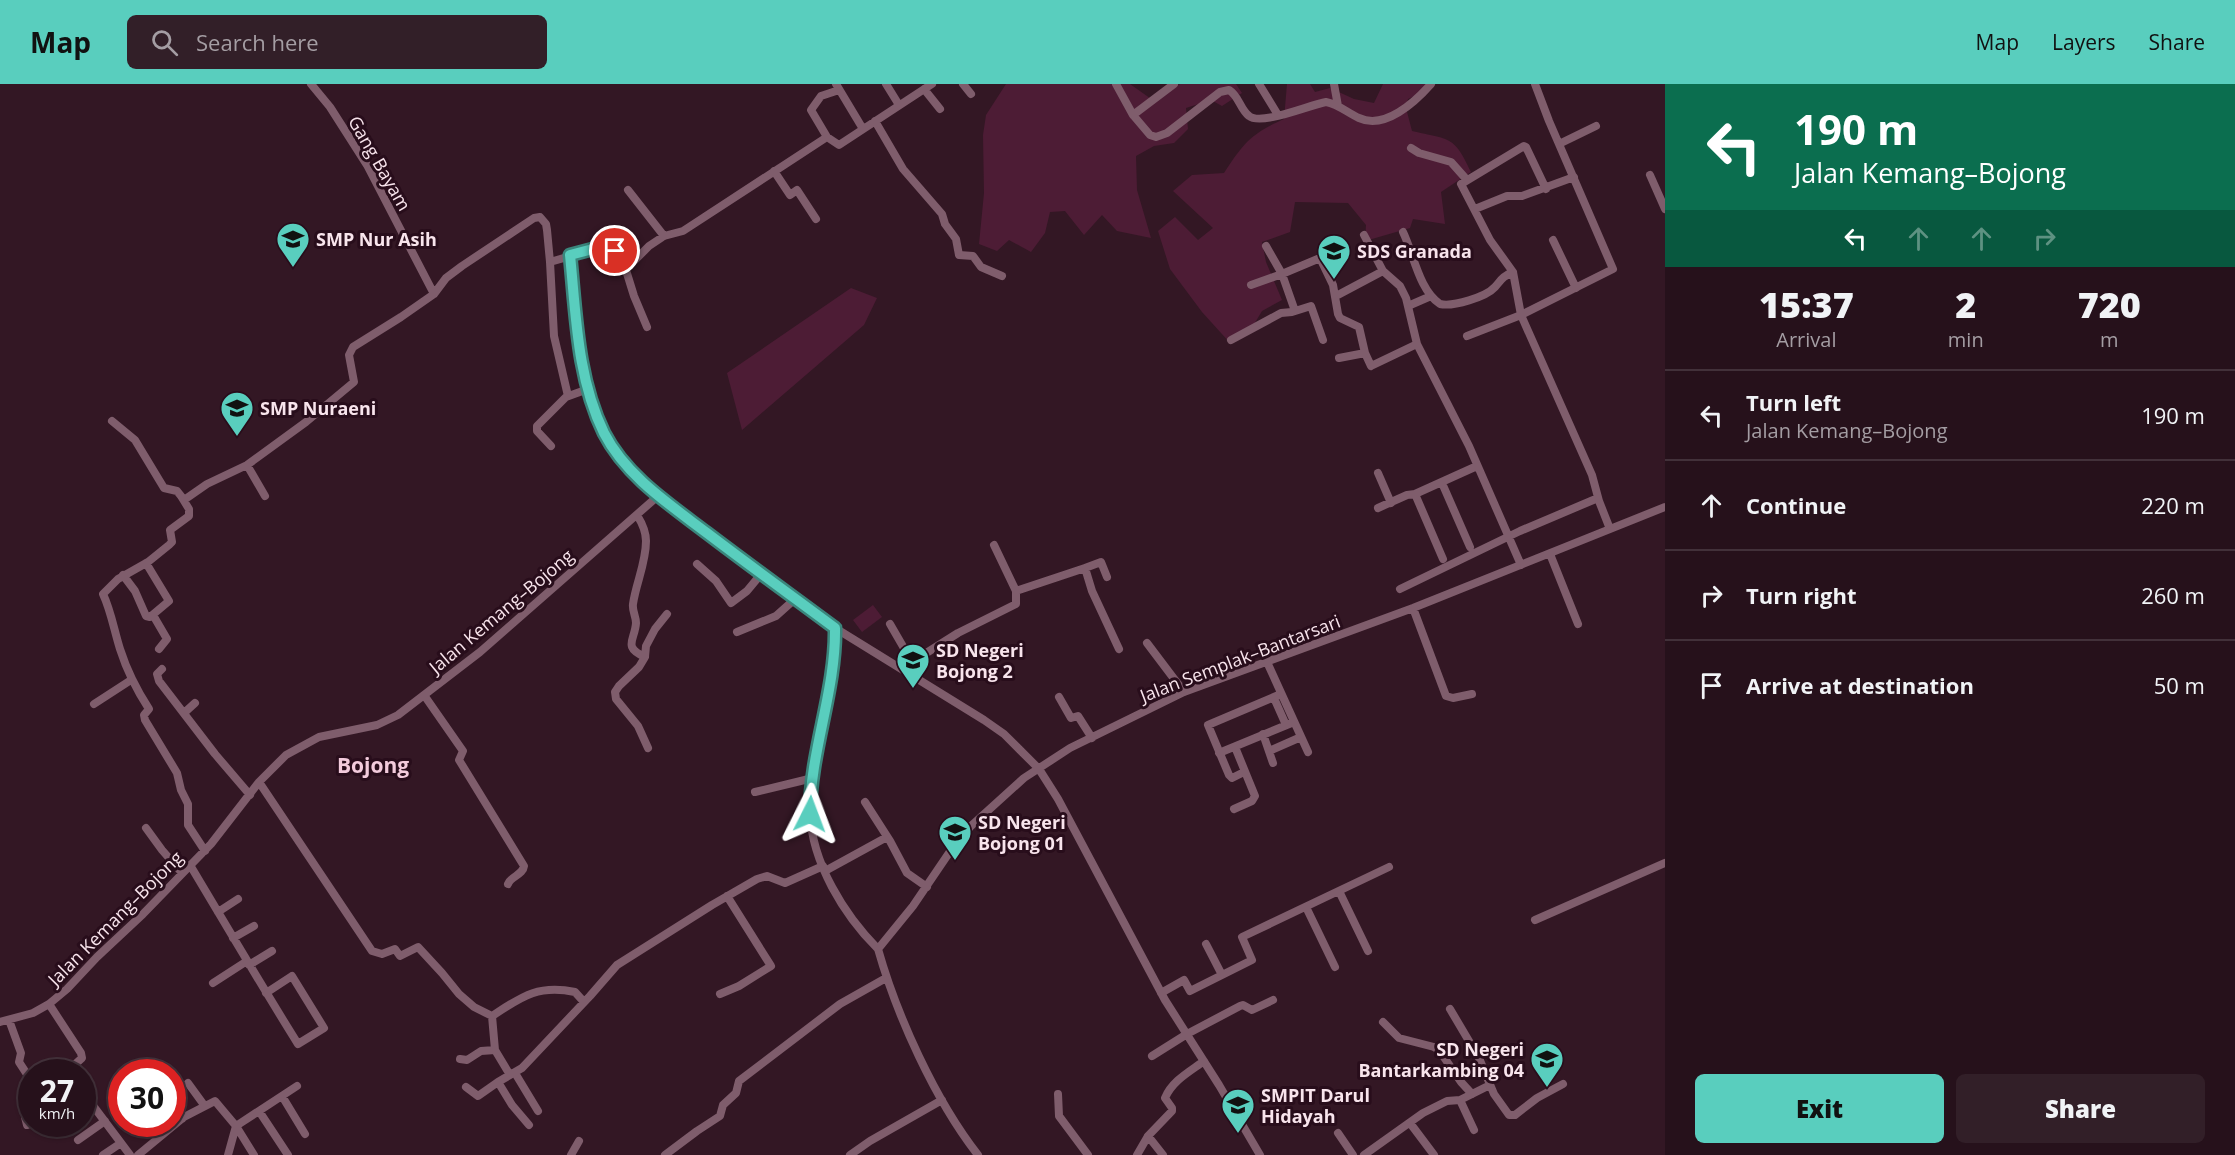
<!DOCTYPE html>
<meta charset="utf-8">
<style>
body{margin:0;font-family:"Open Sans",sans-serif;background:#321f28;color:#f1f3f6;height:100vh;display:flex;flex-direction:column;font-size:22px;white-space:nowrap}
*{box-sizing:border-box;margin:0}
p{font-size:20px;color:#a49da3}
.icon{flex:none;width:33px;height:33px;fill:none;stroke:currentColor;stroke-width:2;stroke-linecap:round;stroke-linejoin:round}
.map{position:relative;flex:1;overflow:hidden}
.details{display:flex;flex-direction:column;background:#26111b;width:570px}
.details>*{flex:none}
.guide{background:#0b6e4f;color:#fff;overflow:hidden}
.speed{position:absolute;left:18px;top:975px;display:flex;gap:12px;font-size:30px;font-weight:700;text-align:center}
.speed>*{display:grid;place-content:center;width:78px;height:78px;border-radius:50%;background:#26111b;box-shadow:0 2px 4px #0004,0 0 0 2px #42313a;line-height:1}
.speed small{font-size:15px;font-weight:400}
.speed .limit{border:9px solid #d22;background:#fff;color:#111}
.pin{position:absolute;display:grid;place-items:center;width:51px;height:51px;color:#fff;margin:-26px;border:3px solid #fff;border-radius:50%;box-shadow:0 2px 6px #0007}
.me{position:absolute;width:66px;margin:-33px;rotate:3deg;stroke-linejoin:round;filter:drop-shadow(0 0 4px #0008)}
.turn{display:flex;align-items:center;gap:21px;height:126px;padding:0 30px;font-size:27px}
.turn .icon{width:78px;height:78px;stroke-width:2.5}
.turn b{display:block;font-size:42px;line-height:51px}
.lanes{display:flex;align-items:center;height:57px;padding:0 30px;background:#0003;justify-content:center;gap:30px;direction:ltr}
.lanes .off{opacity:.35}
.eta{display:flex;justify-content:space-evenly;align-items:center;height:102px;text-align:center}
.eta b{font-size:36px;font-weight:800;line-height:42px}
.cta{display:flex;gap:12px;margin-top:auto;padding:12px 30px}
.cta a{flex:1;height:69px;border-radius:9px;background:#59cebe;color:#111;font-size:24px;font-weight:800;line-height:69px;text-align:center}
.cta a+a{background:#321f28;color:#f1f3f6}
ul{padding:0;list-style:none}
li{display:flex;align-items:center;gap:18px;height:90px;padding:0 30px;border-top:2px solid #42313a}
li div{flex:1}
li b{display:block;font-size:22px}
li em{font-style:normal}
header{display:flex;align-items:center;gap:36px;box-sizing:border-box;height:84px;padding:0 30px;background:#59cebe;color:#111}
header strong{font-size:28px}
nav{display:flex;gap:33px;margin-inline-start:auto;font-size:21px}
.search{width:420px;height:54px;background:#321f28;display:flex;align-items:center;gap:15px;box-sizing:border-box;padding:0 21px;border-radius:9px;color:#a49da3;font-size:22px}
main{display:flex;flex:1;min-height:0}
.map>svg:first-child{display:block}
.green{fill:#4d1c35}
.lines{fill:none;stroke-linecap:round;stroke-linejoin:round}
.minor{stroke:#7f5d6c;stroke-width:8}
.route-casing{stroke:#3a867c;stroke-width:15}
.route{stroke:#59cebe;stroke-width:10}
.labels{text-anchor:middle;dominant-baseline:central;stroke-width:6;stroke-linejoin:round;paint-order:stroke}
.street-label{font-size:18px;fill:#f8e4ec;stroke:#280d1b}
.poi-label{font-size:18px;font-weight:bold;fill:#f8e4ec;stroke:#280d1b;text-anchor:start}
.quarter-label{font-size:21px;font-weight:bold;fill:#f3cbdc;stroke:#280d1b}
</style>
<header>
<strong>Map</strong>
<div class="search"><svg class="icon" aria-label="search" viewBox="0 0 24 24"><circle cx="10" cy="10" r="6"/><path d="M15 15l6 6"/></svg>Search here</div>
<nav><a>Map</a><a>Layers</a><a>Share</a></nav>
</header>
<main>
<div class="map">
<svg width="1665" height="1071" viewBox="0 0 1665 1071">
<rect width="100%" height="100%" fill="#331724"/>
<path class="green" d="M 1006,0 L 1130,0 L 1154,17 L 1180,0 L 1236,0 L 1242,9 L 1222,22 L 1211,16 L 1186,24 L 1188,45 L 1174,59 L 1154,62 L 1136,72 L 1137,106 L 1151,154 L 1117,147 L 1102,131 L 1084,151 L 1065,127 L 1050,128 L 1045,149 L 1031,168 L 1009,156 L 997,167 L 979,160 L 984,109 L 983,51 L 986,31 Z
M 1287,0 L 1310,0 L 1315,8 L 1330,4 L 1354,15 L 1374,19 L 1383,0 L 1431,0 L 1417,11 L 1408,15 L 1406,24 L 1412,47 C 1450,56 1454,51 1471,88 L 1441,108 L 1445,140 L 1413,135 L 1410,144 L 1365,157 L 1366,141 L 1348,119 L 1295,118 L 1290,148 L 1262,158 L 1266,178 L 1282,216 L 1262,227 L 1250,247 L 1231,260 L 1202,228 L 1170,185 L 1158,147 L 1175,133 L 1198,156 L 1213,144 L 1173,107 L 1192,91 L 1224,89 C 1243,60 1250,50 1284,35 Z
M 851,204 L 877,214 L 864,241 L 742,346 L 727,289 Z
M 873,521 L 882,533 L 862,548 L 853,536 Z"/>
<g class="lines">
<path class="minor" d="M 311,0 L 330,23 L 367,81 L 434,210 L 446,194 L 462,182 L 534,134 L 540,133 L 546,140 L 547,146 L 550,178
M 836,0 L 863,45
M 886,0 L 899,21
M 963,0 L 971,10
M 1116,0 L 1133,31 L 1174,0
M 1259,0 L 1278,31
M 1334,0 L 1338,22
M 1535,0 L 1549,37 L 1613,185 L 1521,231 L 1592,391 L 1599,417 L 1610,445
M 924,5 L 940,25
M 1133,31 L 1150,51 L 1156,53 L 1167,49 L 1220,8 L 1229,6 C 1239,12 1240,25 1249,32 C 1261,42 1309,21 1326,18 C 1338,20 1348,29 1359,34 C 1385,46 1415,18 1431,0
M 875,37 L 903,85 L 942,130 L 945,140 L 956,155 L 959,171 L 973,172 L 981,183 L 1002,192
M 827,53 L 811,26 L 821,12 L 839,6
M 1559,60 L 1596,42
M 1411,64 L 1419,69 L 1451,78 L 1467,96
M 774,87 L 790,111 L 797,106 L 816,135
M 1650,91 L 1665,125
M 628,106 L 664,152
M 1475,125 L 1507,112 L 1522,112 L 1574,93
M 1403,148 C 1414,171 1419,206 1440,220 C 1453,223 1486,213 1495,203 C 1502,195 1502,193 1513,188
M 1364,151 L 1383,187
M 1553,156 L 1576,204
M 1266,162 L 1282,190 L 1320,174 L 1333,201 L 1338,230 L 1340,234 L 1359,243 L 1365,269 L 1371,282 L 1417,260
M 570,171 L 583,285 L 603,346 L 621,377 L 658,412 L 835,544 L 984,636 L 1004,650 L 1039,685 L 1058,715 L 1165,916 L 1219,1001 L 1260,1071
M 625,183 L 634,212 L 647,243
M 1251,201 L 1282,190 L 1295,227
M 1336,212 L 1383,187 L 1400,202 L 1406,214 L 1417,260 L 1469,362 L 1521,481
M 1408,222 L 1431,212
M 1467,252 L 1521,231 L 1513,188 L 1490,156 L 1461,100 L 1524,62 L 1526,63 L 1546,105
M 1231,256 L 1281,229 L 1292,228 L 1311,222 L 1323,256
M 1339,274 L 1365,269
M 568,312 L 554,252 L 550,178 L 609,161 L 615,167 L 621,180 L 628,183 L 649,162 L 664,152 L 683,147 L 827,53 L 839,61 L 932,0
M 112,337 L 135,356 L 164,404 L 177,407 L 181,412 L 189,425 L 189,432 L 170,446 L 172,458 L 169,461 L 148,478 L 118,495 L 103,510 C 111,527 114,546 120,565 C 127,587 136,605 149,625 L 144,631 L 145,636 L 177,689 L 181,706 L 188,720 L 188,741 L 205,767
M 551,362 L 537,347 L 537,342 L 566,313 L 588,305
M 247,381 L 265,412
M 1378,389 L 1391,419
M 1442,399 L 1470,463
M 184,416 L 207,400 L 247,381 L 306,338 L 354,298 L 349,271 L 353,263 L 401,233 L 434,210
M 1378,424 L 1407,411 L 1415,410
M 637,431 C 642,439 646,447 646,457 C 646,479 636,499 633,520 C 632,527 636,532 636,539 C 635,556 622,563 645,573
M 994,461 L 1016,507
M 1550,470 L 1578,540
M 1443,475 L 1415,410 L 1477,382
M 697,480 L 716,497 L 731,519 L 747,507 L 761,490
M 1085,484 L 1101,478 L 1107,493
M 123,491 L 135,507 L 146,532 L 150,533 L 169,517 L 146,479
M 1400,505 L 1520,447 L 1598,414
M 1413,524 L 1446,612 L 1453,614 L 1472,610
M 153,531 L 167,555 L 159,565
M 890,540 L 912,578
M 835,544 C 835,572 829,597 824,625 C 817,658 809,695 810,729 C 812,779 844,831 878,865
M 737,548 L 776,532 L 795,515
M 1147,559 L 1184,608
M 1267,578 L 1308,668
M 162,585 L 157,590 L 159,597 L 215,670 L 250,711
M 904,586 L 912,578 L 958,549 L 1016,520 L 1016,507 L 1085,484 L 1092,507 L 1119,565
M 424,611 L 463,667 L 459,676 L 524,782 C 523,791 511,792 508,800
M 1059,613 L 1071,634 L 1078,632 L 1092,654
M 1274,614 L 1286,641
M 94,620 L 131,596
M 184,629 L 195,619
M 1263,650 L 1273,679
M 648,664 L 638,642 L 616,615 L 615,608 L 619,602 L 639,583 L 645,573 L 646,562 L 655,545 L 667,530
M 1269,667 L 1301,653
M 1219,669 L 1294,638
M 1244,688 L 1232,694 L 1229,691 L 1208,641 L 1281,610
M 259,698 L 372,867 L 382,870 L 395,865 L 400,872 L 418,863 L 442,889 L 459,910 L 474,923 L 492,932 L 495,966 L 510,991
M 755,708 L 813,694
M 865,718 L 890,757 L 907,789 L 927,803
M 1234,725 L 1252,717 L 1255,712 L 1235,663
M 146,744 L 162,766 L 182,789
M 190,781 C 226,841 261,901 298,960 L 324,944 L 292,892 L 266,909
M 825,787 L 887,753
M 1339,807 L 1368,867
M 1306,823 L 1335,883
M 218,828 L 238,815
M 1535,836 L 1665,779
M 233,854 L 254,842
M 1206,860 L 1222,891
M 249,881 L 272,867
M 213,899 L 247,877
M 1161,909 L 1184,896 L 1190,907 L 1252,876 L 1242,853 L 1389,783
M 720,910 L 739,902 L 771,882 L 727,812
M 49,920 L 81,969 L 82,974 L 71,984 L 70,988
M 1450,925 L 1479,974 L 1494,1010 L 1509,1031 L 1515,1031 L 1537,1014 L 1563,1000
M 492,932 C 521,913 538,900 575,908 L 584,918
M 9,936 L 21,969 L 19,978 L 32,998
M 0,938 L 33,929 L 49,920 L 67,905 L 97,873 L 143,830 L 211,760 L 259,698 L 286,671 L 319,653 L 377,641 L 398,631 L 480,568 L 658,412
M 1383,938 L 1399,954 L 1434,963 L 1439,966 L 1461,998 L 1472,1010
M 1152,972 L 1187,950 L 1240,922 L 1243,921 L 1252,926 L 1273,916
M 460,975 L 467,976 L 481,967 L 495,966
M 515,989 L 538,1027
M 188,999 L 204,1021
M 466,1003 L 478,1012 L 498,998
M 82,1007 L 130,1071
M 1058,1010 L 1059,1032 L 1088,1071
M 282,1012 L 305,1050
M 1460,1016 L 1474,1046
M 172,1023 L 182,1035
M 259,1027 L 288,1071
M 1410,1039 L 1434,1071
M 27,1041 L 25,1033 L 32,1027
M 529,1041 L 512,1021 L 498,998 L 522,984 L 590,912 L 617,881 L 712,821 L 757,795 L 767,792 L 785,799 L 823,782
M 1338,1049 L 1353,1071
M 1148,1052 L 1163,1071
M 78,1056 L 105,1037
M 103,1071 L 121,1059
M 138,1071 L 184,1033 L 215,1017 L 236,1042 L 254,1071
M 228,1071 L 236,1042 L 297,1002
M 571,1071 L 579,1057
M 665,1071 L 697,1047 L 720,1032 L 723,1021 L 736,1009 L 739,997 L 840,920 L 886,894
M 850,1071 L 870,1057 L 942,1016
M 978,1071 C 935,1016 897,932 878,865 L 913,822 L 951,766 L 971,742 L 1024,694 L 1070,664 L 1184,608 L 1413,524 L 1665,423
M 1137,1071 L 1148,1052 L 1172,1027 L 1172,1024 L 1165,1014 C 1172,997 1189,988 1204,977
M 1364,1071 L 1423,1029 L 1447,1017 L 1460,1016 L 1490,1001"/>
</g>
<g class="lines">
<defs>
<path id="route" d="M 615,167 L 609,161 L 604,162 L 570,171 C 576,230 577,294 604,349 C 626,392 669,420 707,449 C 749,481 792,512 835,544 C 836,607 810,667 810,730"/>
</defs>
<use href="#route" class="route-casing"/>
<use href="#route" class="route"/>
</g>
<defs>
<symbol id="school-pin" viewBox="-11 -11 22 30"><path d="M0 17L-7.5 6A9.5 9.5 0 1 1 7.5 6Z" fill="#59cebe" stroke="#280d1b"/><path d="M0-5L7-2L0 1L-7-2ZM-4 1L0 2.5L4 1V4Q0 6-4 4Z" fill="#111"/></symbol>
</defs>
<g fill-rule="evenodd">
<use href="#school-pin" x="274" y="136" width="38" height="52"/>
<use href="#school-pin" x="1315" y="148" width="38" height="52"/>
<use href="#school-pin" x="218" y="305" width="38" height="52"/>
<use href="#school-pin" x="894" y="557" width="38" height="52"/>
<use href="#school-pin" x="936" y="729" width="38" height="52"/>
<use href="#school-pin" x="1528" y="956" width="38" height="52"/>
<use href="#school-pin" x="1219" y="1002" width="38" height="52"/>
</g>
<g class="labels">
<g class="street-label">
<text transform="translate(380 79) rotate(60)">Gang Bayam</text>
<text transform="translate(501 527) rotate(-40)">Jalan Kemang–Bojong</text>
<text transform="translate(1240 574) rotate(-21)">Jalan Semplak–Bantarsari</text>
<text transform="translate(115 834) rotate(-45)">Jalan Kemang–Bojong</text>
</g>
<g class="poi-label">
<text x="316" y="155">SMP Nur Asih</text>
<text x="1357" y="167">SDS Granada</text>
<text x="260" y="324">SMP Nuraeni</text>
<text x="936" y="566">SD Negeri<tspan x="936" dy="21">Bojong 2</tspan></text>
<text x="978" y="738">SD Negeri<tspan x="978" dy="21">Bojong 01</tspan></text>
<text x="1524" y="965" text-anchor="end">SD Negeri<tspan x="1524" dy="21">Bantarkambing 04</tspan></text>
<text x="1261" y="1011">SMPIT Darul<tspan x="1261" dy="21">Hidayah</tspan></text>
</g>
<g class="quarter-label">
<text x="373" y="681">Bojong</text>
</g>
</g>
</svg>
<div class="speed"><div>27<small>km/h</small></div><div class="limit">30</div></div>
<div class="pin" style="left:615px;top:167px;background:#d93025"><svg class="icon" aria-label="arrive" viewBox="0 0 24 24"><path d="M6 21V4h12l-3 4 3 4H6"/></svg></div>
<svg class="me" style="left:810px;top:730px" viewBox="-20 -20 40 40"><path d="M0-17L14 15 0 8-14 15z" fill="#59cebe" stroke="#fff" stroke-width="4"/></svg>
</div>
<section class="details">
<div class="guide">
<div class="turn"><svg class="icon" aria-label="left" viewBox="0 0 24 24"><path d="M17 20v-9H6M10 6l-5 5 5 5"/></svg><div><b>190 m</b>Jalan Kemang–Bojong</div></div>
<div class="lanes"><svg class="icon" aria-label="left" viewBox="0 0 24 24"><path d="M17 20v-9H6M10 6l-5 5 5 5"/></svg><svg class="icon off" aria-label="ahead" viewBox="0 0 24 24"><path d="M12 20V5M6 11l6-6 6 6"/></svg><svg class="icon off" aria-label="ahead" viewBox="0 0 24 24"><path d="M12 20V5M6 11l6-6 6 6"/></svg><svg class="icon off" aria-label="right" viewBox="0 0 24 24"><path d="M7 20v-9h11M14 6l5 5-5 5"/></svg></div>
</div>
<div class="eta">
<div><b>15:37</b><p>Arrival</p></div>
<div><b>2</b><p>min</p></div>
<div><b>720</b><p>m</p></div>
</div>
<ul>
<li><svg class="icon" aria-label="left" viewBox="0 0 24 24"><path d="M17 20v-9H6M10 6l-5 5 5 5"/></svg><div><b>Turn left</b><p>Jalan Kemang–Bojong</p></div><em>190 m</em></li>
<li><svg class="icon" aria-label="ahead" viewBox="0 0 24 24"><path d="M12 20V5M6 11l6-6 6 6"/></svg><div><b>Continue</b></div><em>220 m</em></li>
<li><svg class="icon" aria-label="right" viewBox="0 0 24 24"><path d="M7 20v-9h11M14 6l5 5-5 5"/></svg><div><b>Turn right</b></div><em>260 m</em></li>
<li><svg class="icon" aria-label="arrive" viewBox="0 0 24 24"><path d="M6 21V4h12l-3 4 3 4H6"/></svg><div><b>Arrive at destination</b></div><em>50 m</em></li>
</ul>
<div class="cta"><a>Exit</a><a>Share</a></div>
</section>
</main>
